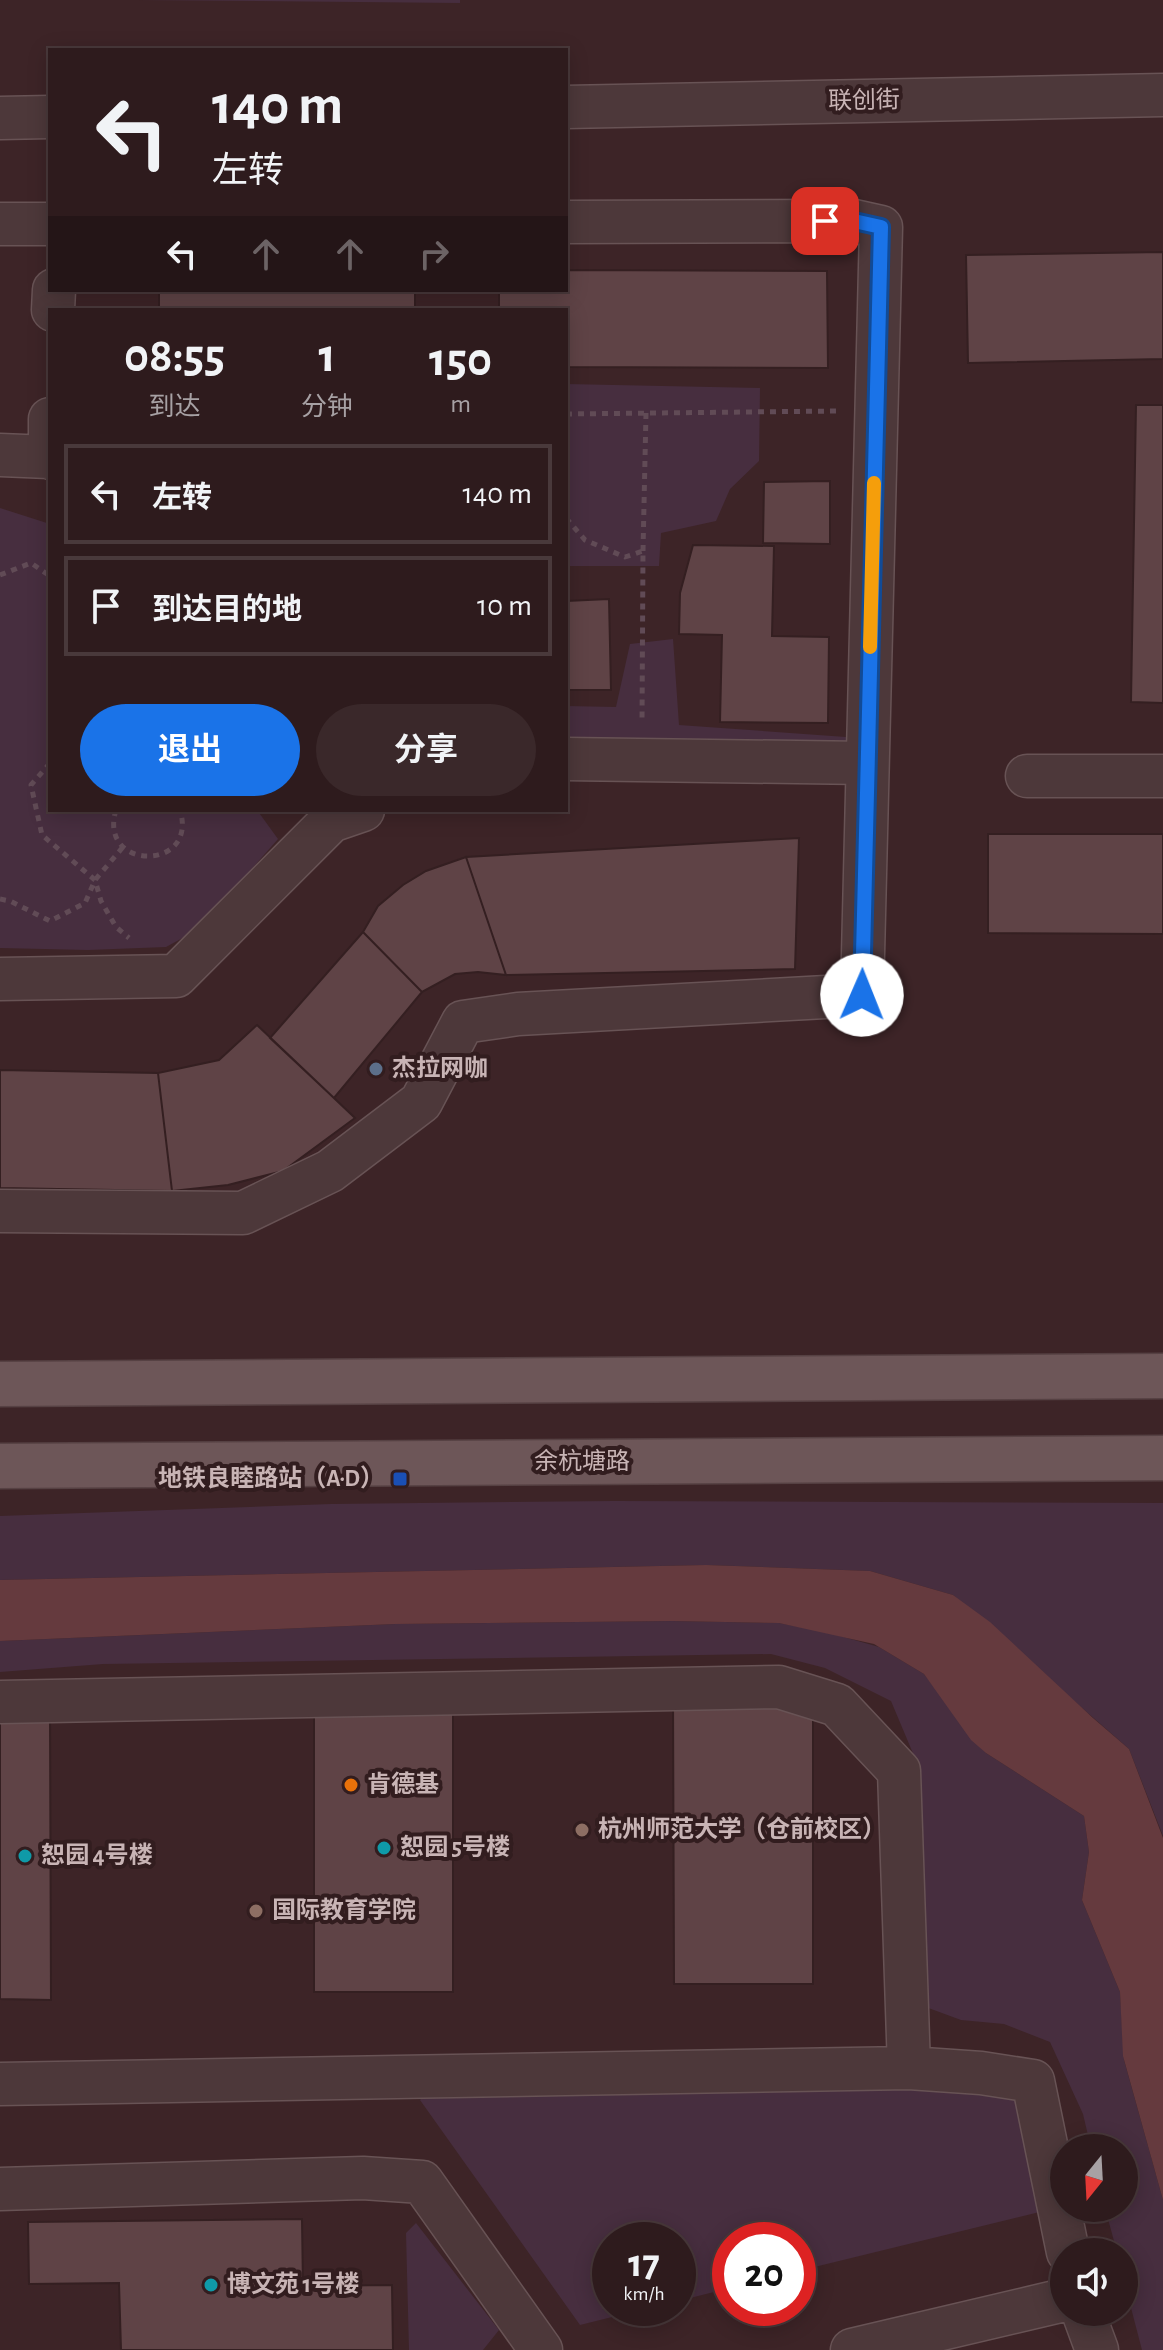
<!DOCTYPE html>
<html lang="zh">
<meta charset="utf-8">
<style>
body{margin:0;font-family:"Alegreya Sans","Noto Sans SC",sans-serif;background:#3a282a;color:#f1f3f6;height:100vh;display:flex;flex-direction:column;font-size:30px;white-space:nowrap}
*{box-sizing:border-box;margin:0}
p{font-size:26px;color:#a7a1a4}
.icon{flex:none;width:44px;height:44px;fill:none;stroke:currentColor;stroke-width:2;stroke-linecap:round;stroke-linejoin:round}
.map{position:relative;flex:1;overflow:hidden}
.sheet{position:absolute;left:48px;top:308px;width:520px;height:504px;display:flex;flex-direction:column;background:#2e1b1d;border-radius:0px;box-shadow:0 4px 20px #0003,0 0 0 2px #49393b}
.sheet>*{flex:none}
.top-card{position:absolute;left:48px;top:48px;width:520px;height:244px;border-radius:0px;box-shadow:0 4px 20px #0003,0 0 0 2px #49393b;background:#2e1b1d;color:#f1f3f6;overflow:hidden}
.needle{width:52px;rotate:198deg}
.fabs{position:absolute;left:1050px;top:2134px;display:grid;gap:16px}
.fabs a{display:grid;place-items:center;width:88px;height:88px;border-radius:50%;background:#2e1b1d;box-shadow:0 4px 20px #0003,0 0 0 2px #49393b;font-size:40px}
.speed{position:absolute;left:592px;top:2222px;display:flex;gap:16px;font-size:40px;font-weight:700;text-align:center}
.speed>*{display:grid;place-content:center;width:104px;height:104px;border-radius:50%;background:#2e1b1d;box-shadow:0 4px 20px #0003,0 0 0 2px #49393b;line-height:1}
.speed small{font-size:20px;font-weight:400}
.speed .limit{border:12px solid #d22;background:#fff;color:#111}
.pin{position:absolute;display:grid;place-items:center;width:68px;height:68px;color:#fff;margin:-34px;border-radius:16px;box-shadow:0 4px 12px #0006}
.me{position:absolute;width:88px;margin:-44px;rotate:1deg;stroke-linejoin:round;filter:drop-shadow(0 0 6px #0008)}
.turn{display:flex;align-items:center;gap:28px;height:168px;padding:0 32px;font-size:36px}
.turn .icon{width:104px;height:104px;stroke-width:2.5}
.turn b{display:block;font-size:56px;line-height:68px}
.lanes{display:flex;align-items:center;height:76px;padding:0 32px;background:#0003;justify-content:center;gap:40px;direction:ltr}
.lanes .off{opacity:.35}
.eta{display:flex;justify-content:space-evenly;align-items:center;height:136px;text-align:center}
.eta b{font-size:48px;font-weight:700;line-height:56px}
.action{display:flex;gap:16px;margin-top:auto;padding:16px 32px}
.action a{flex:1;height:92px;border-radius:48px;background:#1a73e8;color:#fff;font-size:32px;font-weight:700;line-height:92px;text-align:center}
.action a+a{background:#3a282a;color:#f1f3f6}
ul{padding:0;list-style:none}
li{display:flex;align-items:center;gap:24px;height:100px;margin:0 16px 12px;padding:0 16px;border:4px solid #49393b;border-radius:0px}
li div{flex:1}
li b{display:block;font-size:30px}
li em{font-style:normal}
.map>svg:first-child{display:block}
.green{fill:#472e3f}
.water{fill:#653a3e}
.building{fill:#5f4346;stroke:#341f21;stroke-width:2}
.lines{fill:none;stroke-linecap:round;stroke-linejoin:round}
.minor-casing{stroke:#685355;stroke-width:45}
.major-casing{stroke:#564143;stroke-width:47}
.path{stroke:#614b56;stroke-width:5;stroke-dasharray:6 6;stroke-linecap:butt}
.minor{stroke:#4d383a;stroke-width:42}
.major{stroke:#6d5658;stroke-width:44}
.route-casing{stroke:#114b97;stroke-width:20}
.route{stroke:#1a73e8;stroke-width:14}
.slow{stroke:#f59e0b;stroke-width:14}
.service-dot{fill:#5c6f8a;stroke:#321d1f;stroke-width:3}
.transit-dot{fill:#1a4fb4;stroke:#321d1f;stroke-width:3}
.food-dot{fill:#e8710a;stroke:#321d1f;stroke-width:3}
.education-dot{fill:#8d6e63;stroke:#321d1f;stroke-width:3}
.culture-dot{fill:#0f9aa8;stroke:#321d1f;stroke-width:3}
.labels{text-anchor:middle;dominant-baseline:central;stroke-width:8;stroke-linejoin:round;paint-order:stroke}
.street-label{font-size:24px;fill:#c8b4b5;stroke:#321d1f}
.poi-label{font-size:24px;font-weight:bold;fill:#c8b4b5;stroke:#321d1f;text-anchor:start}
</style>
<div class="map">
<svg width="1163" height="2350" viewBox="0 0 1163 2350">
<rect width="100%" height="100%" fill="#3d2427"/>
<path class="green" d="M 138,0 L 460,0 L 460,3 Z
M 566,384 L 760,388 L 759,461 L 730,489 L 716,521 L 661,533 L 659,566 L 566,566 Z
M 0,508 L 50,524 L 50,810 L 257,810 L 278,839 L 199,929 L 166,947 L 88,950 L 0,948 Z
M 673,639 L 679,725 L 846,737 L 848,749 L 566,744 L 566,706 L 616,707 L 630,644 Z
M 614,1501 L 1163,1503 L 1163,1836 L 1129,1749 L 953,1595 L 870,1571 L 706,1565 L 0,1580 L 0,1516 L 331,1504 Z
M 672,1621 L 779,1623 L 826,1632 L 879,1647 L 924,1674 L 986,1753 L 1084,1816 L 1089,1852 L 1082,1900 L 1120,1992 L 1124,2060 L 1163,2200 L 1163,2350 L 1142,2350 L 1124,2281 L 1124,2252 L 1117,2252 L 1105,2208 L 1124,2208 L 1124,2148 L 1091,2148 L 1083,2114 L 1050,2042 L 1004,2024 L 961,2020 L 923,2006 L 920,1770 L 891,1701 L 825,1668 L 771,1654 L 103,1664 L 0,1672 L 0,1641 L 395,1624 Z
M 438,2083 L 1004,2087 L 1018,2104 L 1052,2209 L 798,2271 L 798,2240 L 730,2240 L 730,2288 L 678,2301 L 678,2240 L 610,2240 L 610,2308 L 648,2308 L 580,2325 L 420,2100 Z
M 416,2223 L 499,2330 L 483,2350 L 409,2350 L 406,2233 Z"/>
<path class="water" d="M 706,1565 L 870,1571 L 953,1595 L 990,1622 L 1093,1718 L 1129,1749 L 1163,1838 L 1163,2200 L 1123,2056 L 1120,1992 L 1082,1900 L 1089,1852 L 1084,1816 L 986,1753 L 971,1740 L 924,1674 L 874,1644 L 779,1623 L 672,1621 L 395,1624 L 0,1641 L 0,1580 Z"/>
<path class="building" d="M 1163,252 L 1163,359 L 968,363 L 966,255 Z
M 566,270 L 827,271 L 828,368 L 566,367 L 566,310 L 499,310 L 499,290 L 566,290 Z
M 159,290 L 415,290 L 415,310 L 159,310 Z
M 1136,405 L 1163,405 L 1163,703 L 1131,702 Z
M 830,481 L 830,544 L 763,543 L 764,482 Z
M 693,545 L 774,546 L 772,636 L 829,637 L 828,723 L 720,722 L 722,635 L 679,634 L 680,593 Z
M 609,599 L 611,690 L 566,690 L 566,601 Z
M 988,834 L 1163,834 L 1163,934 L 988,933 Z
M 799,838 L 795,969 L 506,975 L 466,857 Z
M 466,857 L 506,975 L 478,972 L 455,974 L 422,992 L 363,932 L 378,906 L 403,885 L 426,871 Z
M 363,932 L 422,992 L 334,1098 L 270,1038 Z
M 257,1025 L 355,1118 L 283,1171 L 228,1185 L 172,1191 L 158,1073 L 219,1060 Z
M 0,1070 L 158,1073 L 172,1191 L 0,1188 Z
M 673,1696 L 813,1696 L 813,1984 L 674,1984 Z
M 314,1704 L 453,1704 L 453,1992 L 314,1992 Z
M 0,1712 L 50,1712 L 51,2000 L 0,1999 Z
M 302,2219 L 303,2286 L 392,2285 L 393,2350 L 121,2350 L 119,2283 L 29,2284 L 28,2222 Z"/>
<g class="lines">
<defs>
<path id="minor" d="M 566,107 L 1163,95
M 0,118 L 50,117
M 0,224 L 50,224
M 53,310 L 54,290
M 50,419 L 50,458
M 0,455 L 49,457
M 566,759 L 867,763
M 1027,776 L 1163,776
M 0,979 L 176,976 L 331,821 L 363,810
M 0,1211 L 243,1213 L 330,1171 L 421,1102 L 463,1022 L 518,1014 L 862,995 L 881,227 L 854,221 L 566,222
M 0,1702 L 779,1687 L 837,1705 L 899,1771 L 909,2068
M 0,2084 L 909,2068 L 981,2073 L 1033,2081 L 1068,2252
M 0,2189 L 363,2178 L 422,2182 L 541,2350
M 1083,2312 L 1097,2350
M 852,2350 L 1064,2300"/>
<path id="major" d="M 0,1384 L 1163,1376
M 0,1466 L 1163,1458"/>
</defs>
<use href="#minor" class="minor-casing"/>
<use href="#major" class="major-casing"/>
<path class="path" d="M 566,414 L 837,411
M 566,518 L 585,540 L 625,557 L 643,551 L 642,723
M 643,551 L 646,413
M 0,575 L 31,563 L 50,576
M 50,763 L 31,785 L 42,835 L 95,880 L 101,901 L 116,927 L 129,938
M 116,810 C 97,871 199,872 180,810
M 0,899 L 10,901 L 50,921 L 85,903 L 95,880 L 123,847"/>
<use href="#minor" class="minor"/>
<use href="#major" class="major"/>
</g>
<g class="lines">
<defs>
<path id="route" d="M 825,221 L 854,221 L 881,227 L 862,995"/>
</defs>
<use href="#route" class="route-casing"/>
<use href="#route" class="route"/>
<path class="slow" d="M 870,647 L 874,483"/>
</g>
<circle class="service-dot" cx="376" cy="1069" r="8"/>
<rect class="transit-dot" x="392" y="1471" width="16" height="16" rx="4"/>
<circle class="food-dot" cx="351" cy="1785" r="8"/>
<g class="education-dot">
<circle cx="582" cy="1830" r="8"/>
<circle cx="256" cy="1911" r="8"/>
</g>
<g class="culture-dot">
<circle cx="384" cy="1848" r="8"/>
<circle cx="25" cy="1856" r="8"/>
<circle cx="211" cy="2285" r="8"/>
</g>
<g class="labels">
<g class="street-label">
<text transform="translate(864 101) rotate(-1)">联创街</text>
<text x="582" y="1462">余杭塘路</text>
</g>
<g class="poi-label">
<text x="392" y="1069">杰拉网咖</text>
<text x="384" y="1479" text-anchor="end">地铁良睦路站（A·D）</text>
<text x="367" y="1785">肯德基</text>
<text x="598" y="1830">杭州师范大学（仓前校区）</text>
<text x="400" y="1848">恕园 5号楼</text>
<text x="41" y="1856">恕园 4号楼</text>
<text x="272" y="1911">国际教育学院</text>
<text x="227" y="2285">博文苑 1号楼</text>
</g>
</g>
</svg>
<div class="fabs">
<a><svg class="needle" viewBox="-14 -14 28 28"><path d="M0-13l5 13h-10z" fill="#e53935"/><path d="M0 13l5-13h-10z" fill="#a7a1a4"/></svg></a>
<a><svg class="icon" aria-label="sound" viewBox="0 0 24 24"><path d="M4 9h4l5-4v14l-5-4H4zM17 9q2 3 0 6"/></svg></a>
</div>
<div class="speed"><div>17<small>km/h</small></div><div class="limit">20</div></div>
<div class="pin" style="left:825px;top:221px;background:#d93025"><svg class="icon" aria-label="arrive" viewBox="0 0 24 24"><path d="M6 21V4h12l-3 4 3 4H6"/></svg></div>
<svg class="me" style="left:862px;top:995px" viewBox="-20 -20 40 40"><circle r="19" fill="#fff"/><path d="M0-13L10 11 0 6-10 11z" fill="#1a73e8"/></svg>
<div class="top-card">
<div class="turn"><svg class="icon" aria-label="left" viewBox="0 0 24 24"><path d="M17 20v-9H6M10 6l-5 5 5 5"/></svg><div><b>140 m</b>左转</div></div>
<div class="lanes"><svg class="icon" aria-label="left" viewBox="0 0 24 24"><path d="M17 20v-9H6M10 6l-5 5 5 5"/></svg><svg class="icon off" aria-label="ahead" viewBox="0 0 24 24"><path d="M12 20V5M6 11l6-6 6 6"/></svg><svg class="icon off" aria-label="ahead" viewBox="0 0 24 24"><path d="M12 20V5M6 11l6-6 6 6"/></svg><svg class="icon off" aria-label="right" viewBox="0 0 24 24"><path d="M7 20v-9h11M14 6l5 5-5 5"/></svg></div>
</div>
<section class="sheet">
<div class="eta">
<div><b>08:55</b><p>到达</p></div>
<div><b>1</b><p>分钟</p></div>
<div><b>150</b><p>m</p></div>
</div>
<ul>
<li><svg class="icon" aria-label="left" viewBox="0 0 24 24"><path d="M17 20v-9H6M10 6l-5 5 5 5"/></svg><div><b>左转</b></div><em>140 m</em></li>
<li><svg class="icon" aria-label="arrive" viewBox="0 0 24 24"><path d="M6 21V4h12l-3 4 3 4H6"/></svg><div><b>到达目的地</b></div><em>10 m</em></li>
</ul>
<div class="action"><a>退出</a><a>分享</a></div>
</section>
</div>
